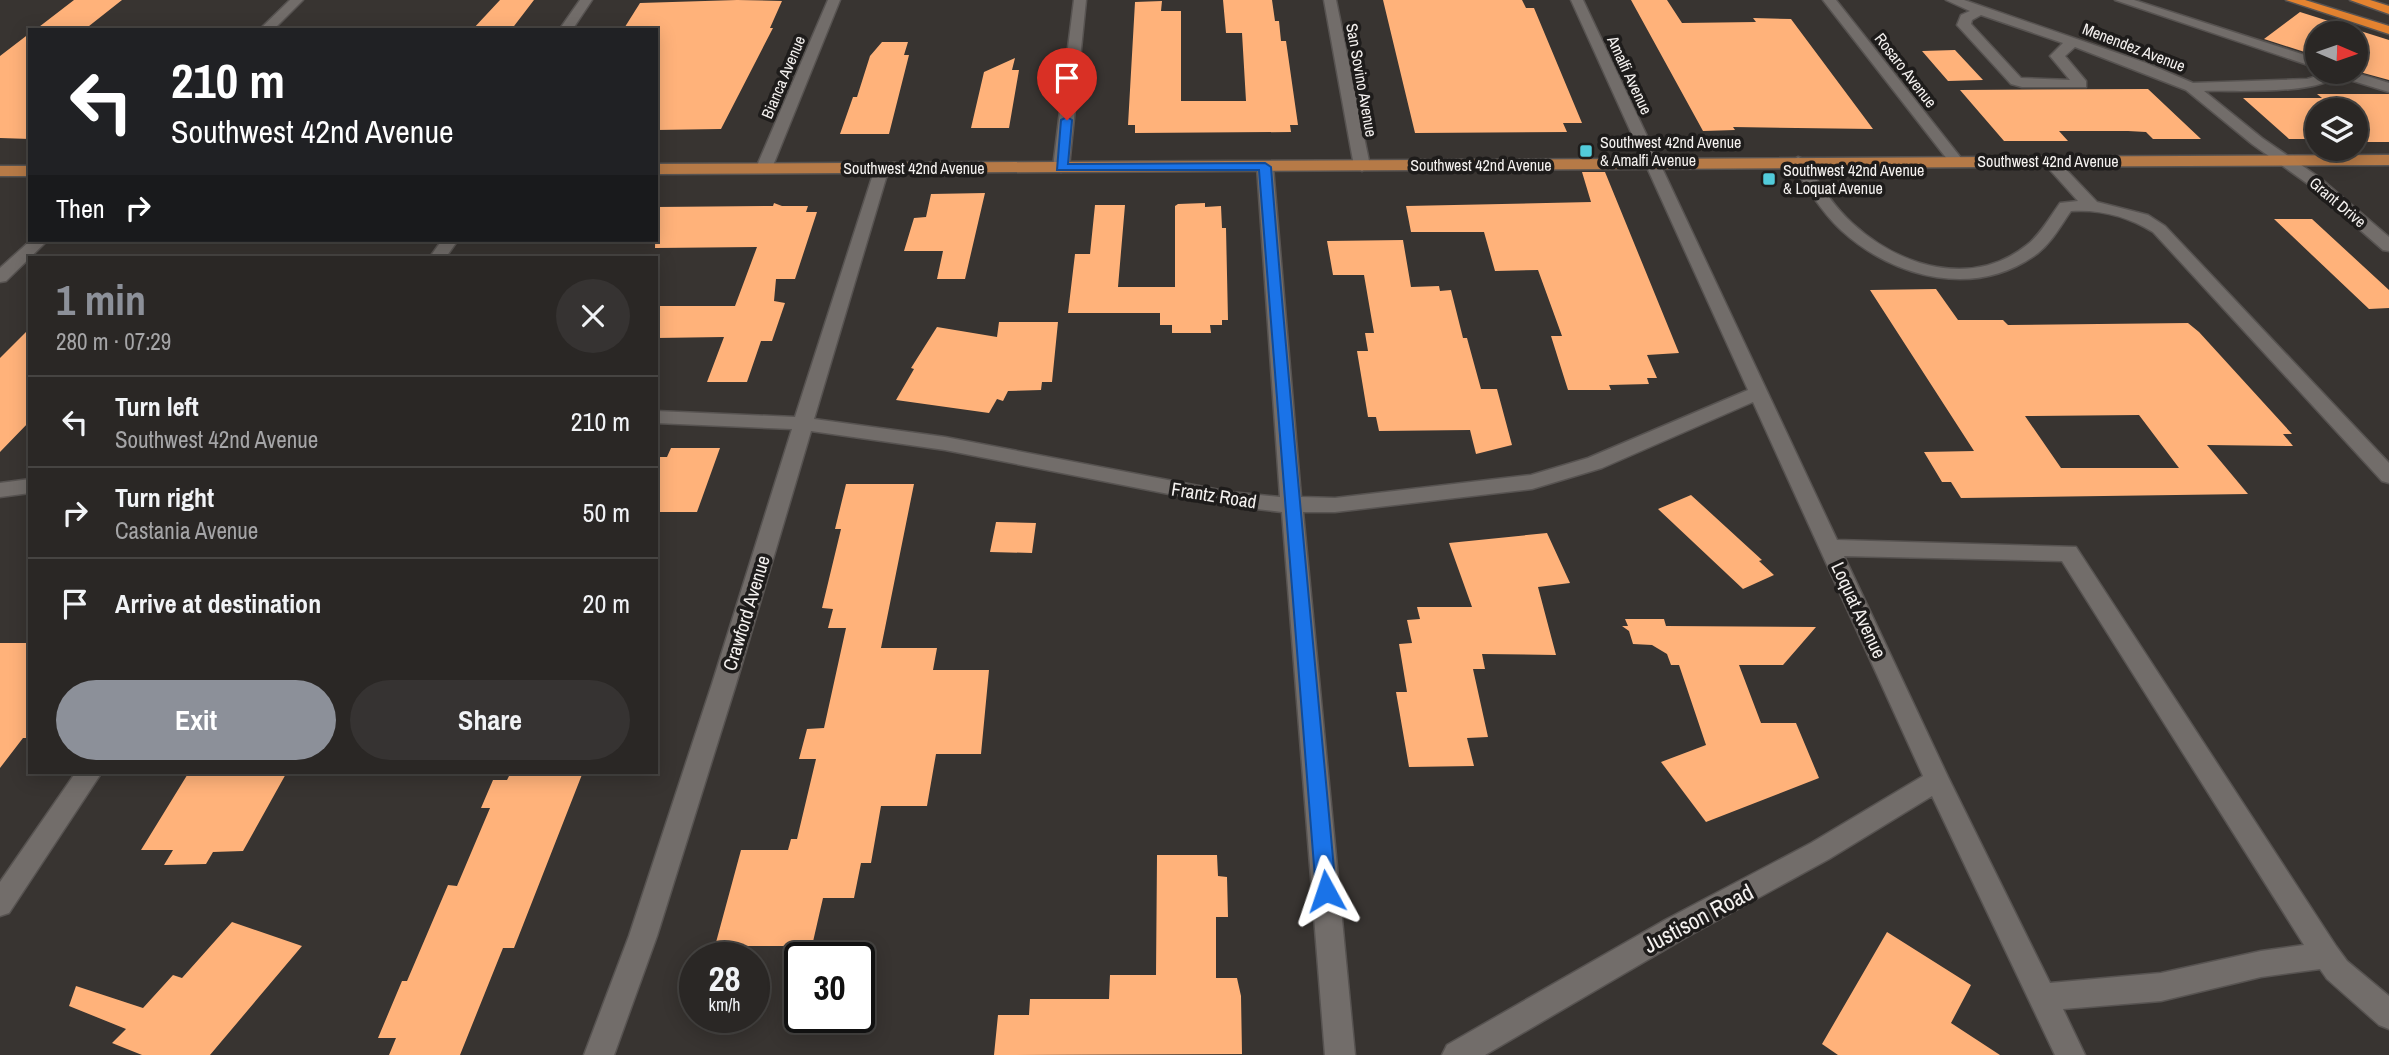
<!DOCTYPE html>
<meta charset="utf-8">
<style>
body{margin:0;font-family:"Archivo Narrow",sans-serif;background:#363332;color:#f1f3f6;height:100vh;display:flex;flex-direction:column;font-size:26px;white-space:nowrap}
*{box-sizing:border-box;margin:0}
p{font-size:23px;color:#a5a5a7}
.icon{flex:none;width:38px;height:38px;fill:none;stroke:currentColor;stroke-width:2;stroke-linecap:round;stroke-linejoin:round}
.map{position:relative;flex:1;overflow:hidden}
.details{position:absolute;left:28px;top:256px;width:630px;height:518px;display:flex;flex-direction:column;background:#2a2725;border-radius:0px;box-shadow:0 4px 18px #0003,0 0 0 2px #464442}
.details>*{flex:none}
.hud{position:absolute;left:28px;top:28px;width:630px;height:214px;border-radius:0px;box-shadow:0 4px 18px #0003,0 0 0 2px #464442;background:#202124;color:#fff;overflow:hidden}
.needle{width:46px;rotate:92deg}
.fabs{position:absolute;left:2305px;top:21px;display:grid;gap:14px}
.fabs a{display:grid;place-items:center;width:63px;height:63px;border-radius:50%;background:#2a2725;box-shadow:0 4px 18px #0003,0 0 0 2px #464442;font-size:35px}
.speed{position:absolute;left:679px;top:942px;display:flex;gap:14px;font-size:35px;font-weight:700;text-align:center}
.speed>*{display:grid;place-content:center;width:91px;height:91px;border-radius:50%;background:#2a2725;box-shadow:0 4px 18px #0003,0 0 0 2px #464442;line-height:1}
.speed small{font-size:18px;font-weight:400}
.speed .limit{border:4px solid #111;border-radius:10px;background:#fff;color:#111}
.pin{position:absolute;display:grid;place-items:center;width:60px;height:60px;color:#fff;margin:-72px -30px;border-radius:50% 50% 50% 0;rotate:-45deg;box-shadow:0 0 7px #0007}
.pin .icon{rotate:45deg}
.me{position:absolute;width:77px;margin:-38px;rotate:355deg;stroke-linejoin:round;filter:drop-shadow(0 0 5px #0008)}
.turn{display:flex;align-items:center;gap:24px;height:147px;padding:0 28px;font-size:32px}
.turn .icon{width:91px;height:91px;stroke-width:2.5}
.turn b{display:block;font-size:49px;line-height:60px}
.then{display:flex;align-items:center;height:66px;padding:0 28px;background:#0003;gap:14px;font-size:26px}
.round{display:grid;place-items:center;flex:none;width:74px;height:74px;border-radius:37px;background:#363332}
.head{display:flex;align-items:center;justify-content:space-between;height:119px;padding:0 28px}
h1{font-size:42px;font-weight:700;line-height:52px;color:#8c9099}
.primary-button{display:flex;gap:14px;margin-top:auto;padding:14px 28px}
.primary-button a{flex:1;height:80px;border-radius:42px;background:#8c9099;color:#fff;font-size:28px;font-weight:700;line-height:80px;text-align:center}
.primary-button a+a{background:#363332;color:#f1f3f6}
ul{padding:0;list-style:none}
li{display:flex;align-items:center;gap:21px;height:91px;padding:0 28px;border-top:2px solid #464442}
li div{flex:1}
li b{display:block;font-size:26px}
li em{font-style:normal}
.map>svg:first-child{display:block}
.building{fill:#ffb27a;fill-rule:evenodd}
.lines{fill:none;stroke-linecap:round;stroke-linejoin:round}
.minor-casing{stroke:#575351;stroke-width:3}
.major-casing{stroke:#575351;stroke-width:3}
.highway-casing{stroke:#575351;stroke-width:3}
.minor{fill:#726d6a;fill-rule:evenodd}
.major{fill:#b67a47;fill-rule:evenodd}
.highway{fill:#e48330;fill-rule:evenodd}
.route{fill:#1a73e8;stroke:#114b97;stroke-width:2}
.poi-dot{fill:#52cbda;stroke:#1e1c1b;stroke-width:2.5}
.labels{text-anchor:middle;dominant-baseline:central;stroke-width:7;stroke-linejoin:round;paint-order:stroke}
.far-street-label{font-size:16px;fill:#f4f1ef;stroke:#1e1c1b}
.far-poi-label{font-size:16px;fill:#f4f1ef;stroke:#1e1c1b;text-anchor:start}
.street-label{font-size:19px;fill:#f4f1ef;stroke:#1e1c1b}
.near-street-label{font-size:23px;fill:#f4f1ef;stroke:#1e1c1b}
</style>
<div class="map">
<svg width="2389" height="1055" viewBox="0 0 2389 1055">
<rect width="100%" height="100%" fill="#383431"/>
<path class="building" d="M 74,0 L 122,0 L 84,30 L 35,30 Z
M 500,0 L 534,0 L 511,30 L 472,30 Z
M 737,0 L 782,1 L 770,28 L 773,28 L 721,129 L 656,130 L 656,30 L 623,30 L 640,3 Z
M 1223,0 L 1272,0 L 1275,21 L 1279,21 L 1281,41 L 1286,41 L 1298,125 L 1290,125 L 1291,132 L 1135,133 L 1135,125 L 1128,125 L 1135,2 L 1162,1 L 1161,11 L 1181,11 L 1181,101 L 1246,101 L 1242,33 L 1226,33 Z
M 1383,0 L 1522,0 L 1526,8 L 1534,8 L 1582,123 L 1563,123 L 1567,132 L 1415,133 Z
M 1631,0 L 1667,0 L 1682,23 L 1756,22 L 1753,18 L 1791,19 L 1873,129 L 1733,127 L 1735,130 L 1703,131 Z
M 2300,12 L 2389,40 L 2389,80 L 2356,71 L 2356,33 L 2317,33 L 2317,56 L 2264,39 Z
M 30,33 L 30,139 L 0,138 L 0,56 Z
M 882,42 L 908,42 L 904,55 L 909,55 L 889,134 L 840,134 L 853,97 L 857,97 L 870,56 Z
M 1955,50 L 1983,80 L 1948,81 L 1922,51 Z
M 1015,58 L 1012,70 L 1019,70 L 1009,128 L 971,128 L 984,72 Z
M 2148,89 L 2201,139 L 2153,139 L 2146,132 L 2128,131 L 2059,131 L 2068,141 L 2004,141 L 1960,90 Z
M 2317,94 L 2389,94 L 2389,142 L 2356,142 L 2356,110 L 2317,110 L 2317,139 L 2289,139 L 2243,98 L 2322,98 Z
M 1582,172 L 1605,172 L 1679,353 L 1647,355 L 1657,378 L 1647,378 L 1649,384 L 1609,385 L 1611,390 L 1568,390 L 1551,336 L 1562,336 L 1538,270 L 1495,271 L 1484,232 L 1411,232 L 1406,206 L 1591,202 Z
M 985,193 L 965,279 L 937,279 L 943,251 L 904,251 L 914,218 L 926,217 L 931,194 Z
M 774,203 L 782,206 L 808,206 L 806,212 L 817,212 L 795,279 L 776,279 L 774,301 L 785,303 L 772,341 L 761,341 L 747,382 L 707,382 L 724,337 L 656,338 L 656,306 L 735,306 L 757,247 L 655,248 L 656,207 L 773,206 Z
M 1205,203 L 1205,207 L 1221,206 L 1222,228 L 1226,228 L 1228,320 L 1222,320 L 1222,325 L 1210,325 L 1211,333 L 1172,333 L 1172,325 L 1160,325 L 1160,313 L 1068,313 L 1075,254 L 1090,254 L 1095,205 L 1125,205 L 1118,287 L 1175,287 L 1175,206 L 1178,204 Z
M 2274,219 L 2312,219 L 2389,290 L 2389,308 L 2369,309 Z
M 1403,240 L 1411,287 L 1439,286 L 1440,291 L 1451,290 L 1463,338 L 1467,338 L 1481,389 L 1497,389 L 1512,445 L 1476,454 L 1470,430 L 1379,431 L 1376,417 L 1368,417 L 1357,351 L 1368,351 L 1365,333 L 1374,333 L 1364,275 L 1333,275 L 1327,241 Z
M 1936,289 L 1958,320 L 2003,320 L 2008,325 L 2188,323 L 2199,332 L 2292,434 L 2283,434 L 2293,446 L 2207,445 L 2248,494 L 1961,498 L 1951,482 L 1942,482 L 1924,452 L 1974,451 L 1870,290 ZM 2139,415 L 2179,468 L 2061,468 L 2025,416 Z
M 999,322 L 1058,322 L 1052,382 L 1042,382 L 1041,390 L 1008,391 L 1003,401 L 997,399 L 989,413 L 896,400 L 914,369 L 911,368 L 937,327 L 997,337 Z
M 30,328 L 30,421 L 0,452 L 0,358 Z
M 671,448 L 720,448 L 697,512 L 656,512 L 656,457 L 667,457 Z
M 846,484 L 914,484 L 881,648 L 937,648 L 933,670 L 989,670 L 981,754 L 936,754 L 927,806 L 881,806 L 871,863 L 861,863 L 854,898 L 823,898 L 812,946 L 715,946 L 741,850 L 788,850 L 791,839 L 797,839 L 816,759 L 799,759 L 807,729 L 824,728 L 846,628 L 828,628 L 833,609 L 822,608 L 841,529 L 835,529 Z
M 1691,495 L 1762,560 L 1759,561 L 1774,575 L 1743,589 L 1658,509 Z
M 996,522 L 1036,523 L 1032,553 L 990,552 Z
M 1547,533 L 1570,583 L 1538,587 L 1556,655 L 1482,654 L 1485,669 L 1473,669 L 1488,737 L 1467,738 L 1474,766 L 1409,767 L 1396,692 L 1407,692 L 1399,644 L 1412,643 L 1407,620 L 1420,619 L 1417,607 L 1472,607 L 1449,543 Z
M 1625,619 L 1664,619 L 1666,626 L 1816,627 L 1783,665 L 1739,665 L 1761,723 L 1796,723 L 1819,778 L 1706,822 L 1661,762 L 1706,745 L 1679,665 L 1671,665 L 1667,654 L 1652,645 L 1633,644 L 1629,631 L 1622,626 L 1628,626 Z
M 0,643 L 30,643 L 30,738 L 23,738 L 0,768 Z
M 189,772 L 287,772 L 243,851 L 213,852 L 206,864 L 164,865 L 173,850 L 141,850 Z
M 511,772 L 583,772 L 514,948 L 503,948 L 460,1055 L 389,1055 L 396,1038 L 378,1038 L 402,981 L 407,981 L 448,885 L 457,886 L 490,808 L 481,808 L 493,780 L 507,780 Z
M 1157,855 L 1217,855 L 1218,876 L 1227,877 L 1228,917 L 1216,917 L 1216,978 L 1237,978 L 1241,996 L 1242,1054 L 994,1055 L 998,1015 L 1029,1015 L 1030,999 L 1109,999 L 1110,975 L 1156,975 Z
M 232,922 L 302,946 L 210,1055 L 142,1055 L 112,1043 L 126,1029 L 69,1006 L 76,986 L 143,1008 L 173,975 L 182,978 Z
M 1887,932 L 1971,985 L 1951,1023 L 2000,1055 L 1838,1055 L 1822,1044 Z"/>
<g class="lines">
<defs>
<path id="minor" d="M 290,0 L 303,0 L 273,30 L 259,30 Z
M 580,0 L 592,0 L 572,30 L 559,30 Z
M 828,0 L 840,0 L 772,168 L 769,171 L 759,171 L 756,168 Z
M 1074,0 L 1086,0 L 1069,167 L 1061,172 L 1053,167 Z
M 1324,0 L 1336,0 L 1370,166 L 1362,171 L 1354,166 Z
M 1571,0 L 1583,0 L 1837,540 L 2076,547 L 2336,946 L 2347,961 L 2389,996 L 2389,1029 L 2379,1025 L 2327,979 L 2320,969 L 2261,977 L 2161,1001 L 2063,1009 L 2085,1055 L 2055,1055 L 1932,796 L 1829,859 L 1685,938 L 1485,1055 L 1442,1055 L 1447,1045 L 1665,920 L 1811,843 L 1923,776 L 1753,402 L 1602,468 L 1532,489 L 1335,512 L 1303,512 L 1355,1055 L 1325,1055 L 1282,512 L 1230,506 L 945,450 L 811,431 L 736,684 L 657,936 L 614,1055 L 584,1055 L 629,936 L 712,684 L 792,429 L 656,423 L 656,411 L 795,417 L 876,165 L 886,165 L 889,168 L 814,419 L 945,437 L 1230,492 L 1280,497 L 1257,167 L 1265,162 L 1273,167 L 1301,497 L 1335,498 L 1531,475 L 1588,458 L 1748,390 ZM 1844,556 L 2062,561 L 2304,945 L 2261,951 L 2161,973 L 2050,983 L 1948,777 Z
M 1823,0 L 1836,0 L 1961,158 L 1964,161 L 1961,164 L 1951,164 Z
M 1946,0 L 1964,0 L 2146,63 L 2193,83 L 2307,79 C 2315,77 2321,73 2328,72 C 2349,69 2369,77 2389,83 L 2389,92 L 2337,76 C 2314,95 2237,90 2204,91 L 2262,138 L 2320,178 L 2389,237 L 2389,251 L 2383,250 L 2308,184 L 2252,144 L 2186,90 L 2075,47 L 2065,56 L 2086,81 L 2086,87 L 2022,87 L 2011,84 L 1957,25 L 1961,15 L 1970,11 ZM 1981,15 L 2063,43 L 2050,56 L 2070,80 L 2021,78 L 1971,24 L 1972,20 Z
M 2115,0 L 2134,0 L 2317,59 L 2317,68 Z
M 2050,156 L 2055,158 L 2097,202 L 2148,215 L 2165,226 L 2389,463 L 2389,483 L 2382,481 L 2153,232 C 2129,217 2100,209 2071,211 C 2061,225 2052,242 2038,253 C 1977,299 1895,279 1842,231 C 1821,212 1806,185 1790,162 L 1798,157 L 1803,159 C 1818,181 1832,205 1852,223 C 1900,267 1972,289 2027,245 C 2041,234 2050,217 2060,203 L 2078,201 L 2042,161 Z
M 31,240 L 48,240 L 6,281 L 0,282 L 0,268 Z
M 442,240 L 458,240 L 446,257 L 430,257 Z
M 30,479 L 30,493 L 0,497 L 0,483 Z
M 76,772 L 102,772 L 9,913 L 0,916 L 0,882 Z"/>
<path id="major" d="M 2389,155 L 2389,165 L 656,174 L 656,164 Z
M 0,166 L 30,166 L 30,176 L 0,176 Z"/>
<path id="highway" d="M 2286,0 L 2305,0 L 2389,26 L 2389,34 Z
M 2350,0 L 2370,0 L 2389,6 L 2389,14 Z"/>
</defs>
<use href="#minor" class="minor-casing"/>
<use href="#major" class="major-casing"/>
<use href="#highway" class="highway-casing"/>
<use href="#minor" class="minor"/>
<use href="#major" class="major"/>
<use href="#highway" class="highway"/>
</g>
<path class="route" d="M 1067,117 L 1072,120 L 1068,164 L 1265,163 L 1271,167 C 1290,408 1314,649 1336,891 L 1333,897 L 1326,900 L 1319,897 L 1316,891 C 1297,651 1276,411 1259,170 L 1057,170 L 1061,120 Z"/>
<g class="poi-dot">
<rect x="1579" y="144" width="14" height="14" rx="3.5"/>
<rect x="1762" y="172" width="14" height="14" rx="3.5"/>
</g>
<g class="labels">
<g class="far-street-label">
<text transform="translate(2134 47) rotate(21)">Menendez Avenue</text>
<text transform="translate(1906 70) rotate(52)">Rosaro Avenue</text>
<text transform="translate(1630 75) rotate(65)">Amalfi Avenue</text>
<text transform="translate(783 77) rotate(-67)">Bianca Avenue</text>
<text transform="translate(1362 80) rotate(80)">San Sovino Avenue</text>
<text x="2048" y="161">Southwest 42nd Avenue</text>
<text x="1481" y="165">Southwest 42nd Avenue</text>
<text x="914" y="168">Southwest 42nd Avenue</text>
<text transform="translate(2338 202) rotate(40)">Grant Drive</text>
</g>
<g class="far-poi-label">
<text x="1600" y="142">Southwest 42nd Avenue<tspan x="1600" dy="18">&amp; Amalfi Avenue</tspan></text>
<text x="1783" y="170">Southwest 42nd Avenue<tspan x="1783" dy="18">&amp; Loquat Avenue</tspan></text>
</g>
<g class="street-label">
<text transform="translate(1214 495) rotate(9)">Frantz Road</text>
<text transform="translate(1859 610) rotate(65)">Loquat Avenue</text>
<text transform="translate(746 613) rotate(-73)">Crawford Avenue</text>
</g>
<g class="near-street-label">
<text transform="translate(1698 918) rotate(-28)">Justison Road</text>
</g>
</g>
</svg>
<div class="fabs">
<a><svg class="needle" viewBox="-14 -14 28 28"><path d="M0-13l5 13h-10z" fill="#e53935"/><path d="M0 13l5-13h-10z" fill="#a5a5a7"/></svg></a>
<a><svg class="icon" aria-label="layers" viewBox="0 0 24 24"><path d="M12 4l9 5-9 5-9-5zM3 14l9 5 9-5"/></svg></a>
</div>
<div class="speed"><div>28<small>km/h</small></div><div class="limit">30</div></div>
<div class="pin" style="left:1067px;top:120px;background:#d93025"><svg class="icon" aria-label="arrive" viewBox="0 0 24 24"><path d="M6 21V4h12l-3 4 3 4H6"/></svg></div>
<svg class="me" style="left:1326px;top:891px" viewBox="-20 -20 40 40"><path d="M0-17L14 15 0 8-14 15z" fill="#1a73e8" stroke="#fff" stroke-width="4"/></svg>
<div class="hud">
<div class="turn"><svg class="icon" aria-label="left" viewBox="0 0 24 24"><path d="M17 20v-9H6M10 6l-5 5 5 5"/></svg><div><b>210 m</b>Southwest 42nd Avenue</div></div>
<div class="then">Then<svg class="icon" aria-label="right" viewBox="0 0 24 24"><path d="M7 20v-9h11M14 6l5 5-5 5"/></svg></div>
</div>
<section class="details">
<div class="head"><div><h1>1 min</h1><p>280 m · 07:29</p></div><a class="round"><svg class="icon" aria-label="close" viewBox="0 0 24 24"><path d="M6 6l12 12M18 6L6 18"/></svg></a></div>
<ul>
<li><svg class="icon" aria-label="left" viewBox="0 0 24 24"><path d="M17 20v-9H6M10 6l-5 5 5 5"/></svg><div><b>Turn left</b><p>Southwest 42nd Avenue</p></div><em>210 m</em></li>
<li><svg class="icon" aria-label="right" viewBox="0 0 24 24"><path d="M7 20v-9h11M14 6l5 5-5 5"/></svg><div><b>Turn right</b><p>Castania Avenue</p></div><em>50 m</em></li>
<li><svg class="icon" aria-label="arrive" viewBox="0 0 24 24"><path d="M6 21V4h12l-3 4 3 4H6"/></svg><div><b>Arrive at destination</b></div><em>20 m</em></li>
</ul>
<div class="primary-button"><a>Exit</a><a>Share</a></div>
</section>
</div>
